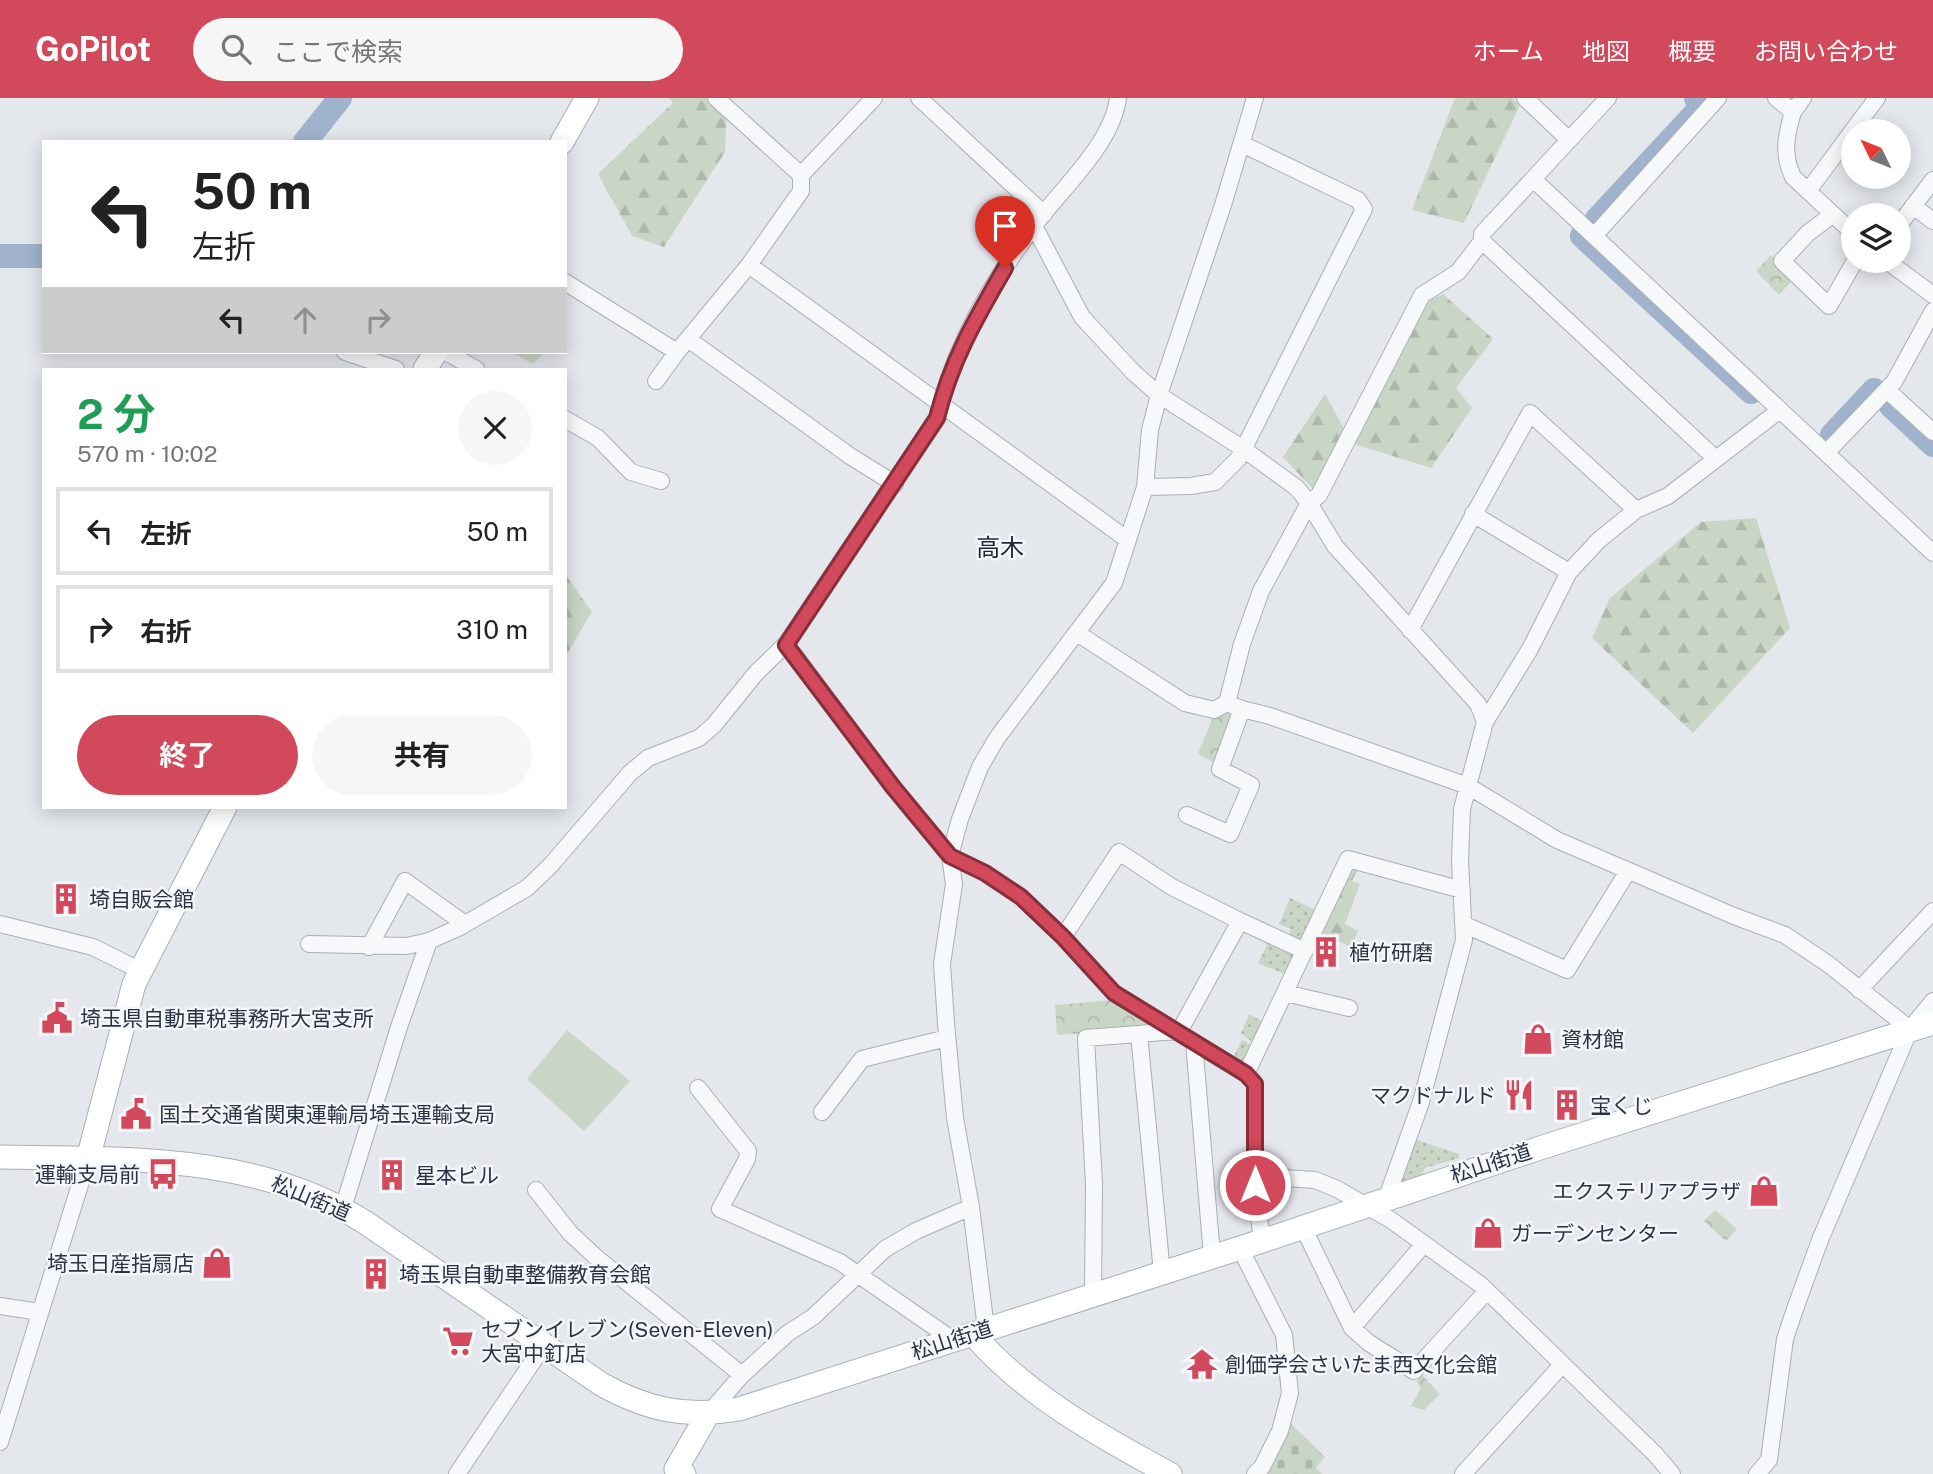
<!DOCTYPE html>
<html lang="ja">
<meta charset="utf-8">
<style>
body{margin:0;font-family:"Public Sans","Noto Sans JP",sans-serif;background:#f6f6f6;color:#222;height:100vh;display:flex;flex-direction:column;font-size:26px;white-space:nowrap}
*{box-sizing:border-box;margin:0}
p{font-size:23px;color:#767676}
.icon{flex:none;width:38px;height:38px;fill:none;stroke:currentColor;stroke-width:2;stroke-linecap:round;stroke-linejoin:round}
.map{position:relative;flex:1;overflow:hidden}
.sheet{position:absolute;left:42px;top:270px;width:525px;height:441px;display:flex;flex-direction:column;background:#fff;border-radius:0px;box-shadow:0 4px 18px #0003}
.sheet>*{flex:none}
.guide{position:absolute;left:42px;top:42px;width:525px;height:214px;border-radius:0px;box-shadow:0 4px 18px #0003;background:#fff;color:#222;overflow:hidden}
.needle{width:46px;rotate:313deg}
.controls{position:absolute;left:1841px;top:21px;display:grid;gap:14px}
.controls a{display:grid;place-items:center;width:70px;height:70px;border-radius:50%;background:#fff;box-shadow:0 4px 18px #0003;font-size:35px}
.pin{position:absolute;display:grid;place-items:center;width:60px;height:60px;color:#fff;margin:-72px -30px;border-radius:50% 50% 50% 0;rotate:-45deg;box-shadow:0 0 7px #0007}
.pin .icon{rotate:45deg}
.me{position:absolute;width:77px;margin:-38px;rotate:0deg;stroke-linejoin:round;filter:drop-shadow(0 0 5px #0008)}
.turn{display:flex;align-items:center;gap:24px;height:147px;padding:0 35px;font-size:32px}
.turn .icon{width:91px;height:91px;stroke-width:2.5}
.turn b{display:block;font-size:49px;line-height:60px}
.lanes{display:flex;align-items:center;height:66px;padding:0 35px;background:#0003;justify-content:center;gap:35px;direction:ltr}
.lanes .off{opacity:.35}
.round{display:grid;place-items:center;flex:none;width:74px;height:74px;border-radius:37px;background:#f6f6f6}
.summary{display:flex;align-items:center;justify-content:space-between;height:119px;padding:0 35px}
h1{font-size:42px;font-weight:700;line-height:52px;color:#1e9e55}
.cta{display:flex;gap:14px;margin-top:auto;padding:14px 35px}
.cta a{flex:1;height:80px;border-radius:42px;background:#d1495b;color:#fff;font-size:28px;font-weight:700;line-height:80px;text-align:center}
.cta a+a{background:#f6f6f6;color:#222}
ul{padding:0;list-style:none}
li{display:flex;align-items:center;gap:21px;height:88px;margin:0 14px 10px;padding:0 21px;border:4px solid #e0e0e0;border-radius:0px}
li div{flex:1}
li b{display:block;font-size:26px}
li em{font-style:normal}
header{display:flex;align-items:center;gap:42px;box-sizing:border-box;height:98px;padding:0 35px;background:#d1495b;color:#fff}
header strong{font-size:33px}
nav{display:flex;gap:38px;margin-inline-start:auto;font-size:24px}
.search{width:490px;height:63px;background:#f6f6f6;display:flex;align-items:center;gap:18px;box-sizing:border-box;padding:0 24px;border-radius:38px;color:#767676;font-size:26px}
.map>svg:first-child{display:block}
.grass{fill:#c9d6c5}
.forest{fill:url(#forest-firs)}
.cemetery{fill:url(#cemetery-stones)}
.park{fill:url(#park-crowns)}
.garden{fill:url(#garden-dots)}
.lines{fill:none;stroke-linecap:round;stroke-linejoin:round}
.river{stroke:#9fb4cc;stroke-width:24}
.street-casing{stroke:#a9aeb7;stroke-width:18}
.secondary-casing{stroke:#a9aeb7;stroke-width:25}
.street{stroke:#f7f8fa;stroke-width:16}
.secondary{stroke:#fff;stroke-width:23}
.route-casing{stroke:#882f3b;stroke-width:18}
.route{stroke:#d1495b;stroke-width:12}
.labels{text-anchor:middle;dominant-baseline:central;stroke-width:5;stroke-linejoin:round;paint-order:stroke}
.poi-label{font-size:21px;fill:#2b3445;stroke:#f4f6f9;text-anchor:start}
.street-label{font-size:21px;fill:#2b3445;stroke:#f4f6f9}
.quarter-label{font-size:24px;fill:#1d2536;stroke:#f4f6f9}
</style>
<header>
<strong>GoPilot</strong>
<div class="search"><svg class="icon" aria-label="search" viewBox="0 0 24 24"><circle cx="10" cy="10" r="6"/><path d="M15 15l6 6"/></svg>ここで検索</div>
<nav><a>ホーム</a><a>地図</a><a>概要</a><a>お問い合わせ</a></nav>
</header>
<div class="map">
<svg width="1933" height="1376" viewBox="0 0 1933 1376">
<defs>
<pattern id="forest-firs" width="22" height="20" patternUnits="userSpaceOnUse" patternTransform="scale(1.75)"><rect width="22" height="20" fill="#c9d6c5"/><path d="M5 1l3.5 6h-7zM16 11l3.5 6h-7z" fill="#adb8ab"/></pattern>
<pattern id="cemetery-stones" width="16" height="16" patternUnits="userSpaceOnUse" patternTransform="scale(1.75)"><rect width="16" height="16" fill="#c9d6c5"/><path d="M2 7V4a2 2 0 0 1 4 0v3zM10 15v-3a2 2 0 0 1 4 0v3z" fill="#adb8ab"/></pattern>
<pattern id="park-crowns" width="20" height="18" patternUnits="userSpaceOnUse" patternTransform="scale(1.75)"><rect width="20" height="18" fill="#c9d6c5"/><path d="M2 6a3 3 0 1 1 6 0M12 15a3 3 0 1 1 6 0" fill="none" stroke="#adb8ab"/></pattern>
<pattern id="garden-dots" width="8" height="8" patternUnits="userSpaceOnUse" patternTransform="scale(1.75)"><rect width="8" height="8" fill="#c9d6c5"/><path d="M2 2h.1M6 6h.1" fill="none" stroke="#adb8ab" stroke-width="1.8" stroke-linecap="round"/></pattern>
</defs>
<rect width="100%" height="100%" fill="#e4e7ec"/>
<path class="grass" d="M 567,932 L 630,983 L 584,1033 L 527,981 Z"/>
<path class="forest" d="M 669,0 L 727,0 L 725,54 L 664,149 L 632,138 L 598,76 L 673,5 Z
M 1455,0 L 1512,0 L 1520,7 L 1464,125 L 1412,112 Z
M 1443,196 L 1493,241 L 1456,290 L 1472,310 L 1431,370 L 1354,346 L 1426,204 Z
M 511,254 L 545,254 L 533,266 Z
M 1325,296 L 1346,334 L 1313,391 L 1283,359 Z
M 1756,420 L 1790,530 L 1693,635 L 1592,540 L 1610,500 L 1701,424 Z
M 565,476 L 592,514 L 565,559 Z
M 1347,765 L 1358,770 L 1352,783 L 1360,786 L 1345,826 L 1358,833 L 1350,849 L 1315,831 Z"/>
<path class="cemetery" d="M 1289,1324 L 1325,1359 L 1316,1370 L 1322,1376 L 1262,1376 Z"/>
<path class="park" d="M 1771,157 L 1795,180 L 1779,197 L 1756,173 Z
M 1240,609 L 1220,668 L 1198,656 L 1214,617 Z
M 1114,902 L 1164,930 L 1057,937 L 1055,907 Z
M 1715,1112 L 1737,1131 L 1726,1143 L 1704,1123 Z
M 1421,1276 L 1440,1296 L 1424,1312 L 1411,1308 L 1421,1290 L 1417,1284 Z"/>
<path class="garden" d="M 1290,800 L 1318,813 L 1300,844 L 1289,840 L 1291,831 L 1279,826 Z
M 1271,839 L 1299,854 L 1284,876 L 1258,865 Z
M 1249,916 L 1265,925 L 1255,946 L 1241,935 Z
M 1242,941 L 1253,949 L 1245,966 L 1232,962 Z
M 1411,1040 L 1459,1056 L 1459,1060 L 1425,1070 L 1420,1080 L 1404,1085 L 1398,1079 Z"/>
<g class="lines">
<path class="river" d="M 305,44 L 340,0
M 1597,121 L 1702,8 L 1696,0
M 1582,138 L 1751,294
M 0,158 L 44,158
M 1891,308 L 1933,347
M 1832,337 L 1874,292"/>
<defs>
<path id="street" d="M 716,0 L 801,77 L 874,0
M 919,0 L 1044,116
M 1525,0 L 1569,42
M 1608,0 L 1533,81 L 1933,455
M 1776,0 L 1793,14 L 1803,0
M 1793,14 C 1786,37 1782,56 1793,79 L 1853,135
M 801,77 L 801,93 L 749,167 L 1128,442
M 1533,81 L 1482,136 L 1482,143 L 1716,361
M 1808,93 L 1877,0
M 1913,108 L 1933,123
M 1832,117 L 1808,135 L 1782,163 L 1829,208 L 1855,163
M 1899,127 L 1933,82
M 1034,128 L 1082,219 L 1133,274 L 1159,297 L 1242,350 L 1297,390 L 1309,405 L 1335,448 L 1478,606 L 1485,624
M 1594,138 L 1718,0
M 1887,163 L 1933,197
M 565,184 L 677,254 L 749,167
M 688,241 L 850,358 L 895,386
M 345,254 L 396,271
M 446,254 L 476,271
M 656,283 L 677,254
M 1887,292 L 1933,334
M 565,321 L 598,340 L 631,374 L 661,383
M 1826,355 L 1894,284 L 1933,213
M 1145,389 L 1191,388 L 1215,384 L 1239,360 L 1364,111 L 1358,102 L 1242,46
M 1473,416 L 1569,474
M 1410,532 L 1530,315 L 1636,412
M 1077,535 L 1185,605 L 1214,612 L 1227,605 L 1242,611 L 1270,618 L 1468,688 L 1557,742 L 1734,818 L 1785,837 L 1828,866 L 1910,931
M 786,546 L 893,689 L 950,758 L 985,775 L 1021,799 L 1063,839 L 1114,895 L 1246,976 L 1255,986 L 1255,1087 L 1262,1143
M 1227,605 L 1242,546 L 1261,493 L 1309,405 L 1319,397 L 1422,197 L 1458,174 L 1482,143
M 1187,717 L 1230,736 L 1251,687 L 1220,671 L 1242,611
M 1240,823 L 1305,853
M 0,826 L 93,849 L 141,873
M 1463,826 L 1567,872 L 1628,773
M 1063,839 L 1119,754 L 1172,789 L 1240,823 L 1179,934
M 309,846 L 407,848 L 429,843
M 369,849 L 405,783 L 465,826
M 1859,892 L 1933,813
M 1285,895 L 1349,910
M 1139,936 L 1162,1175
M 1194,944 L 1212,1158
M 1246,976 L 1348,761 L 1462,792
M 698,990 L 748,1053 L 747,1061 L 720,1111 L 840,1164 L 953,1242
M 822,1014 L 862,961 L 947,940
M 1255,1078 L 1315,1082 L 1337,1091 L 1391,1122 L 1481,1187 L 1655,1356 L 1672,1376
M 536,1092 L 570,1135 L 598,1161 L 742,1277
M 1387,1099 L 1421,1004 L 1464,842 L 1460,763 L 1462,711 L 1485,624 L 1530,551 L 1569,474 L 1599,442 L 1636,412 L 1668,398 L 1780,312
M 343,1110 L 399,929 L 429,843 L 460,829 L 527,790 L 550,768 L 630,675 L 648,660 L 699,640 L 714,627 L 756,575 L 786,546 L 937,320 C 954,251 990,186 1033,129 C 1060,92 1112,47 1118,0
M 1303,1129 L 1352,1230 L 1369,1245 L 1414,1273 L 1487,1193
M 1240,1150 L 1284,1237 L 1290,1295 L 1280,1333 L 1262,1369 L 1255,1376
M 1093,1197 L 1094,1086 L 1086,940 L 1177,933
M 0,1208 L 39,1214
M 1352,1230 L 1424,1146
M 986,1231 L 971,1109 L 955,1020 L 946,925 L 942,866 L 954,786 L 950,758 L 960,721 L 980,669 L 997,640 L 1114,485 L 1145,389 L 1150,332 L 1159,297 L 1223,107 L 1255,0
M 708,1316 L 742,1277 L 788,1235 L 813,1219 L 885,1151 L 916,1133 L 971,1109
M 0,1344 L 88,1061
M 457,1376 L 544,1247
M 1463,1376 L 1562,1267
M 1757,1376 L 1769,1362 L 1785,1241 L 1795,1211 L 1820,1142 L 1910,931 L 1933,903"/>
<path id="secondary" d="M 562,44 L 587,0
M 425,271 L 436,254
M 0,1059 C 125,1061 257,1055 366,1125 L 601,1286 C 647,1312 686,1320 739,1311 L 1262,1143 L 1543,1049 L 1933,925
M 88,1061 L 134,886 L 225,709
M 973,1236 C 1024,1296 1101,1339 1170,1376
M 684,1376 L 676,1371 L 708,1316"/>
</defs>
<use href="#street" class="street-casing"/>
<use href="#secondary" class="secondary-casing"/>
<use href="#street" class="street"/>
<use href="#secondary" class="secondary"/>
</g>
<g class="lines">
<defs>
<path id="route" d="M 1005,170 C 976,220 951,263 937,320 L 786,547 L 893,689 L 950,758 L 985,775 L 1021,799 L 1063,839 L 1114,895 L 1246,976 L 1255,986 L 1255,1087"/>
</defs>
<use href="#route" class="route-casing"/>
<use href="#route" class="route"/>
</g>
<defs>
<symbol id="building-bare" viewBox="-9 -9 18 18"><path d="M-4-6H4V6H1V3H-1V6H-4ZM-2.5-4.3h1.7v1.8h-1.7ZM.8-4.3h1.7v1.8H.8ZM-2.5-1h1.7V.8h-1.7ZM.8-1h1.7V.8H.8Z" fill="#d1495b" stroke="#f4f6f9" stroke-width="2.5" paint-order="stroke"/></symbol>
<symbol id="civic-bare" viewBox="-9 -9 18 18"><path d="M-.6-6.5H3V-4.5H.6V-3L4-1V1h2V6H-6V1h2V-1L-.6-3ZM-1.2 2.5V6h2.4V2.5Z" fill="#d1495b" stroke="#f4f6f9" stroke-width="2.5" paint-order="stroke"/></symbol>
<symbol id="shop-bare" viewBox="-9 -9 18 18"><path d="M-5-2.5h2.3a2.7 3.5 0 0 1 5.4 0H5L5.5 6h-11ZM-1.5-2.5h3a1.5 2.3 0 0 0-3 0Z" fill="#d1495b" stroke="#f4f6f9" stroke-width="2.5" paint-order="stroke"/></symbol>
<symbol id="restaurant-bare" viewBox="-9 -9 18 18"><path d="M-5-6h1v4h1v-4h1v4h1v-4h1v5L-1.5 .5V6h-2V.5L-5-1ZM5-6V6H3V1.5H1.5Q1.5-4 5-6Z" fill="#d1495b" stroke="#f4f6f9" stroke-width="2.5" paint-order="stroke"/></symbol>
<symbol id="bus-bare" viewBox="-9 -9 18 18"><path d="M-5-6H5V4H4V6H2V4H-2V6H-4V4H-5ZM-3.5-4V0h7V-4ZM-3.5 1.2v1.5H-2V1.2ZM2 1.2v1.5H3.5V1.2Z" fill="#d1495b" stroke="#f4f6f9" stroke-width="2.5" paint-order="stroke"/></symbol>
<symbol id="supermarket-bare" viewBox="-9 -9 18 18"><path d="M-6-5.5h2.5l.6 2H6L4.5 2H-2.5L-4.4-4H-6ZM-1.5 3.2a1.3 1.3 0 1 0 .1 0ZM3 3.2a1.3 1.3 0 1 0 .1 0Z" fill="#d1495b" stroke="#f4f6f9" stroke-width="2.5" paint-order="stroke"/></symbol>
<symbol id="temple-bare" viewBox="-9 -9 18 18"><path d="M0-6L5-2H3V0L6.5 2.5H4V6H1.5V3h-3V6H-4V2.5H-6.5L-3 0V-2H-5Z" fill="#d1495b" stroke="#f4f6f9" stroke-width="2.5" paint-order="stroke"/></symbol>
</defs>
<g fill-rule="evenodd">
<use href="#building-bare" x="44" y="779" width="44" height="44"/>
<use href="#building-bare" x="1304" y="832" width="44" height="44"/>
<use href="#civic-bare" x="35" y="898" width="44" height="44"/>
<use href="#shop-bare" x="1516" y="919" width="44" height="44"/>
<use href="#restaurant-bare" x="1497" y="975" width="44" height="44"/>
<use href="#building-bare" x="1545" y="985" width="44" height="44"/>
<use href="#civic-bare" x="114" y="994" width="44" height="44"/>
<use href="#bus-bare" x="141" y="1054" width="44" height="44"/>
<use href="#building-bare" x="370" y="1055" width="44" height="44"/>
<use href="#shop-bare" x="1742" y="1071" width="44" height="44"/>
<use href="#shop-bare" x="1466" y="1113" width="44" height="44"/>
<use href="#shop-bare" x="195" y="1143" width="44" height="44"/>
<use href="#building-bare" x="354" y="1154" width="44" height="44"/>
<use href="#supermarket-bare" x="436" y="1221" width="44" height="44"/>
<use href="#temple-bare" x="1180" y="1244" width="44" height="44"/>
</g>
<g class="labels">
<g class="poi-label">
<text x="89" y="801">埼自販会館</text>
<text x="1349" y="854">植竹研磨</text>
<text x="80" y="920">埼玉県自動車税事務所大宮支所</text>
<text x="1561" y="941">資材館</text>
<text x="1496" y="997" text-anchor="end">マクドナルド</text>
<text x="1590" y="1007">宝くじ</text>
<text x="159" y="1016">国土交通省関東運輸局埼玉運輸支局</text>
<text x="140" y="1076" text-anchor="end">運輸支局前</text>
<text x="415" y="1077">星本ビル</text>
<text x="1741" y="1093" text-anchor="end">エクステリアプラザ</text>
<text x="1511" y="1135">ガーデンセンター</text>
<text x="194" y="1165" text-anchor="end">埼玉日産指扇店</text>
<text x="399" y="1176">埼玉県自動車整備教育会館</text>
<text x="481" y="1231">セブンイレブン(Seven-Eleven)<tspan x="481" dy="24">大宮中釘店</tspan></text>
<text x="1225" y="1266">創価学会さいたま西文化会館</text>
</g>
<g class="street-label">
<text transform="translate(1491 1065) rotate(-18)">松山街道</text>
<text transform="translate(311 1100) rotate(23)">松山街道</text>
<text transform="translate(952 1242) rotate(-18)">松山街道</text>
</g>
<g class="quarter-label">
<text x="1000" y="449">高木</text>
</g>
</g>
</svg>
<div class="controls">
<a><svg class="needle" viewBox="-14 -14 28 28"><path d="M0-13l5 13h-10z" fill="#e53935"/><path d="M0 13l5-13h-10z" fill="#767676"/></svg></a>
<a><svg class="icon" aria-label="layers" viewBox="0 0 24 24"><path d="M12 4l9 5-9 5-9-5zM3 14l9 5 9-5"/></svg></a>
</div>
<div class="pin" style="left:1005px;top:170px;background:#d93025"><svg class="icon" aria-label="arrive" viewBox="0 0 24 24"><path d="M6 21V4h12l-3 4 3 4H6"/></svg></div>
<svg class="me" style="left:1255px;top:1087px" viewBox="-20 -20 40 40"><circle r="17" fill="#d1495b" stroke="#fff" stroke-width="3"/><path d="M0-11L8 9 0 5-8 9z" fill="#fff"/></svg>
<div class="guide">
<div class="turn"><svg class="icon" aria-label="left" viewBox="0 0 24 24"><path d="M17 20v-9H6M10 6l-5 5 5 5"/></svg><div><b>50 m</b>左折</div></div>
<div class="lanes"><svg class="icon" aria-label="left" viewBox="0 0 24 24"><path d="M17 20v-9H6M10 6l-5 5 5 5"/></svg><svg class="icon off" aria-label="ahead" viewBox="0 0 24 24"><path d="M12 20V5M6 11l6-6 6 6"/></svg><svg class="icon off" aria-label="right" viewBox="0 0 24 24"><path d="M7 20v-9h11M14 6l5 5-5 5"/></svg></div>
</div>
<section class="sheet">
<div class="summary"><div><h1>2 分</h1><p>570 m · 10:02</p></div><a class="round"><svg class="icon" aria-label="close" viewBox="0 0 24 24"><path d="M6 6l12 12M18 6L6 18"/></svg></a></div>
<ul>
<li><svg class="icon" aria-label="left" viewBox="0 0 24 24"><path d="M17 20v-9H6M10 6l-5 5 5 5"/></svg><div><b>左折</b></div><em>50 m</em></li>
<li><svg class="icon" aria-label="right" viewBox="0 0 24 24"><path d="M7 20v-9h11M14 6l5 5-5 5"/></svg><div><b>右折</b></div><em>310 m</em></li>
</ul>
<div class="cta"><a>終了</a><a>共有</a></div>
</section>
</div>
